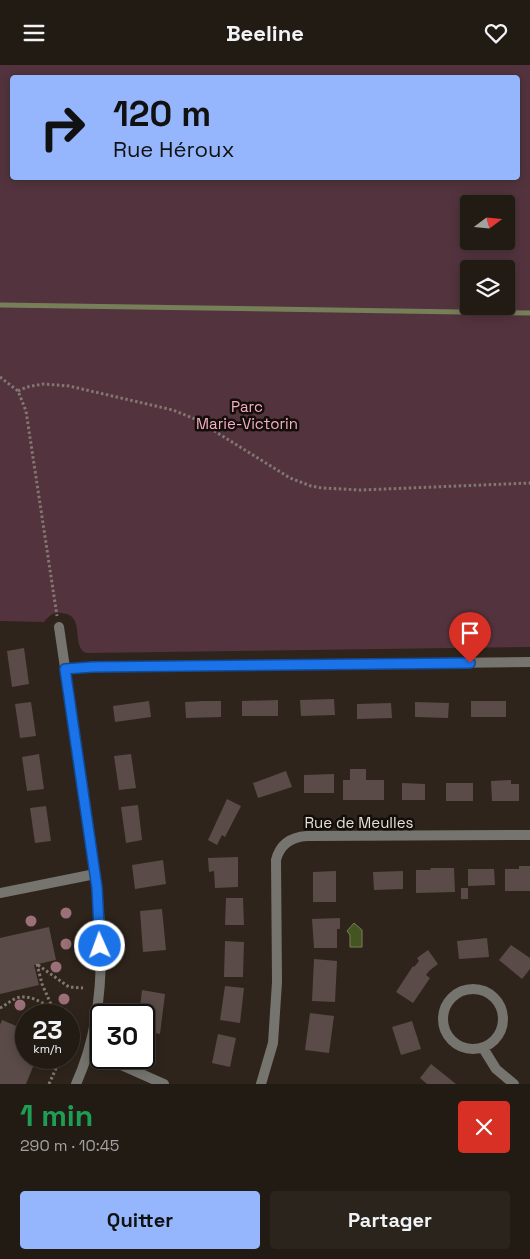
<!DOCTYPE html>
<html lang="fr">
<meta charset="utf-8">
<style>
body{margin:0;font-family:"Space Grotesk",sans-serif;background:#2a241d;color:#f1f3f6;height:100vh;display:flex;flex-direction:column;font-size:19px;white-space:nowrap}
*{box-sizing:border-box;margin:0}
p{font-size:16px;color:#a2a1a0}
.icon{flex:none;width:28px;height:28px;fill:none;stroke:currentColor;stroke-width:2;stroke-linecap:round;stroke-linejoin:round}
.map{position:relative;height:1019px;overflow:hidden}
.side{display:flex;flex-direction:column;background:#221b14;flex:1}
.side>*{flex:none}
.banner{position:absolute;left:10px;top:10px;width:510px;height:105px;border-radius:5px;box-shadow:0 2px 12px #0003,0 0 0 1px #3f3934;background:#95b6fd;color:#111;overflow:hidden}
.needle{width:32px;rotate:74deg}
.tools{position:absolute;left:460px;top:130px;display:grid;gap:10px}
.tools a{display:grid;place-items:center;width:55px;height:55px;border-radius:5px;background:#221b14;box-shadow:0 2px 12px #0003,0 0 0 1px #3f3934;font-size:25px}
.speed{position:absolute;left:15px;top:939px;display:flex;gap:10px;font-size:25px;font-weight:700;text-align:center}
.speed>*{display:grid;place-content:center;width:65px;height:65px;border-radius:50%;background:#221b14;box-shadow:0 2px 12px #0003,0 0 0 1px #3f3934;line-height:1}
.speed small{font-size:12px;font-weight:400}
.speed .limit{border:2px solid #111;border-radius:8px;background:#fff;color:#111}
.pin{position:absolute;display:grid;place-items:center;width:42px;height:42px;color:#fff;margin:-51px -21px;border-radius:50% 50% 50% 0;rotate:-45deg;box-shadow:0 0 5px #0007}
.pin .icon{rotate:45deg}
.me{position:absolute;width:55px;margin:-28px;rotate:358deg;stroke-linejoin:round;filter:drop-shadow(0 0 4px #0008)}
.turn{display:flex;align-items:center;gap:18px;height:105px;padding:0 20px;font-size:22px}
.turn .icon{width:65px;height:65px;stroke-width:2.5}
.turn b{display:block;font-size:35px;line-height:42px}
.round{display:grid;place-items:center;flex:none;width:52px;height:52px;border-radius:5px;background:#2a241d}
.headline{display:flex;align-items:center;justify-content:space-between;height:85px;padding:0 20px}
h1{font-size:30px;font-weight:700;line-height:38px;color:#1e9e55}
.primary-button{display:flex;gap:10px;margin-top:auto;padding:10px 20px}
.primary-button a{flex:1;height:58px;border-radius:5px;background:#95b6fd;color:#111;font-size:20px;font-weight:700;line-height:58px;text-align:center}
.primary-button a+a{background:#2a241d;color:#f1f3f6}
header{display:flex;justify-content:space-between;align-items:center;height:65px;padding:0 20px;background:#221b14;font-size:22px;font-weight:700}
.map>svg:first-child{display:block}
.green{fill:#53333e;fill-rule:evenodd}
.water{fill:#455521;stroke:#767f58}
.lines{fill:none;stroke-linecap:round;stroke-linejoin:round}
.stream{stroke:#767f58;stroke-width:5}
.building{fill:#5a4b48}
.path{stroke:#817870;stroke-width:3;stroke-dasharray:2.5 2.5;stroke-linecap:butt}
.street{stroke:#76746e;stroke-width:10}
.tree{fill:#9b7078}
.route-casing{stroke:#114b97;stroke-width:12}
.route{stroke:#1a73e8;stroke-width:9}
.labels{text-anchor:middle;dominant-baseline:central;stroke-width:5;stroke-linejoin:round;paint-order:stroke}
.park-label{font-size:15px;fill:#f5aec4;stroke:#130e0a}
.street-label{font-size:15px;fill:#e7e0da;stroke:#130e0a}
</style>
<header><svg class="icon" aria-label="menu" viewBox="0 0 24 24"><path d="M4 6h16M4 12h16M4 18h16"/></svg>Beeline<svg class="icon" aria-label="heart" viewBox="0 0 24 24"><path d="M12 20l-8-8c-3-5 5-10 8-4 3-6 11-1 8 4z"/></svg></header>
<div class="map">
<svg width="530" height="1019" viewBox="0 0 530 1019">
<rect width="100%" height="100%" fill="#2e241b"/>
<path class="green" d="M 0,0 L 530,0 L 530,582 L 87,588 C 84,587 83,587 81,584 C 74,572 83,549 61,548 C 53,547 49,551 44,557 L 0,556 ZM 12,12 L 518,12 L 518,112 L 12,112 ZM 469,139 L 506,139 L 506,176 L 469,176 ZM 469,204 L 506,204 L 506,241 L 469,241 Z"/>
<path class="water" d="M 354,858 L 362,865 L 362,882 L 350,882 L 350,870 L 347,866 Z"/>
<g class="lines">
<path class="stream" d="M 0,240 L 530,248"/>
</g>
<path class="building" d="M 24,583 L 29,619 L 12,622 L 7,586 Z
M 334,634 L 335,650 L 301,651 L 300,635 Z
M 278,635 L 278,651 L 242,651 L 242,636 Z
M 149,636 L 151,652 L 115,657 L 113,641 Z
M 203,636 L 221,636 L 221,652 L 186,653 L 185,637 Z
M 471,636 L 506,636 L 506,652 L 471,652 Z
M 31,637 L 36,671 L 20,673 L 15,639 Z
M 415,637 L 449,638 L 448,653 L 415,652 Z
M 391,638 L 392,653 L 357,654 L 357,639 Z
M 39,689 L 44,724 L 27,726 L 22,692 Z
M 131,689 L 136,723 L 119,725 L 114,691 Z
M 350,704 L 366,704 L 366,715 L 384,715 L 384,735 L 343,735 L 343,715 L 350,715 Z
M 286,706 L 292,722 L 258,733 L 253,718 Z
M 334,709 L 334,728 L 304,728 L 304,710 Z
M 511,715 L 511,719 L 519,719 L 519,736 L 492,736 L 491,716 Z
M 402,718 L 425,719 L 425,735 L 402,735 Z
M 446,718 L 473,718 L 473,736 L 446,736 Z
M 227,734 L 241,741 L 225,772 L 222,770 L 217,780 L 208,775 Z
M 138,740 L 142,775 L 126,778 L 121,742 Z
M 46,741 L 51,776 L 35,778 L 30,743 Z
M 238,792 L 238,822 L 215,823 L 214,806 L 209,807 L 208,793 Z
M 163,795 L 166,819 L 135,824 L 132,800 Z
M 519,801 L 530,801 L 530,826 L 505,826 L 505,804 L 519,804 Z
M 431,803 L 454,803 L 455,827 L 416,828 L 416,805 L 430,805 Z
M 468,804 L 494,804 L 495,820 L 468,821 Z
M 336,806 L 336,837 L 313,837 L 313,807 Z
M 403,806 L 403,824 L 374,825 L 373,807 Z
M 461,823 L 468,823 L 468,834 L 461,834 Z
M 226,833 L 243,833 L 244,860 L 225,860 Z
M 162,844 L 166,885 L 143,887 L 140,846 Z
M 340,853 L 340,864 L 337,864 L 337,883 L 314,883 L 312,854 Z
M 49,862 L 56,895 L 34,900 L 39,920 L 0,929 L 0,873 Z
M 487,873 L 489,892 L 459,894 L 457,876 Z
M 225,876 L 244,877 L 243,912 L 224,912 Z
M 511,880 L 530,893 L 530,904 L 522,914 L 499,895 Z
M 428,885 L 438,899 L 429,906 L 426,910 L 430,913 L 413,938 L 396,927 L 413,901 L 414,902 L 419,896 L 417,893 Z
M 314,894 L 337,896 L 335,937 L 312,936 Z
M 225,921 L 244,923 L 240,958 L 220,955 Z
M 142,925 L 165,929 L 160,969 L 144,966 L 144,950 L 139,950 Z
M 310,948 L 334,951 L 329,988 L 305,985 Z
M 2,955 L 26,965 L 26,992 L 37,992 L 26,1019 L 0,1019 L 0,960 Z
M 412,956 L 421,984 L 401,990 L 392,962 Z
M 218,969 L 236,973 L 230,1002 L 212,998 Z
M 431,999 L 456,1019 L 427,1019 L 420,1013 Z"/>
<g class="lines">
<path class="path" d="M 0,312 L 18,326 L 26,346 L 57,551
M 18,326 L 27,322 L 43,319 L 69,321 L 173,345 L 195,354 L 290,413 L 311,421 L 322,423 L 361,425 L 530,418
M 37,899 L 42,919 L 54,946 L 46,950
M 38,900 L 69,922 L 83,923
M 0,943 C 6,940 11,935 17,933 C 32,928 49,942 60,950
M 69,958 L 79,959
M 24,964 L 26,960
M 49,1019 L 61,992"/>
<path class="street" d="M 59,562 C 67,618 76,674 84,731 C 98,825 117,929 76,1019
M 65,604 L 93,602 L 530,597
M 0,828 L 95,809
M443 954a30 30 0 1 1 60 0a30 30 0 1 1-60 0Z
M 483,983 L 496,1004 L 514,1019
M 103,992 L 164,1019
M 261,1019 L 273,978 L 277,917 L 276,795 C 280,779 291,772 307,771 L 530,770"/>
</g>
<g class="tree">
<circle cx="66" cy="848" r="5.5"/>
<circle cx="31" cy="856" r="5.5"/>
<circle cx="66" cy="879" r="5.5"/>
<circle cx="56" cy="902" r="5.5"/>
<circle cx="64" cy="934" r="5.5"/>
<circle cx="20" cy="940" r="5.5"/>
</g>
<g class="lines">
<defs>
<path id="route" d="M 100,881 L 97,823 L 65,604 L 92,602 L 470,598"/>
</defs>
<use href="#route" class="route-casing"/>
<use href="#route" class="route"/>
</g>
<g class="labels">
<g class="park-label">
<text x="247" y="341">Parc<tspan x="247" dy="17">Marie-Victorin</tspan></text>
</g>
<g class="street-label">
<text x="359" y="757">Rue de Meulles</text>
</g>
</g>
</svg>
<div class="tools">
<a><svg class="needle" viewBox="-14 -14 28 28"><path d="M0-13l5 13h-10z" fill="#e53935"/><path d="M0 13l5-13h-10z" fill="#a2a1a0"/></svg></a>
<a><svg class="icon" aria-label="layers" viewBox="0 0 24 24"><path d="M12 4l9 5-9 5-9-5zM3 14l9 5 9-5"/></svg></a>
</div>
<div class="speed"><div>23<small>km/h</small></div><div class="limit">30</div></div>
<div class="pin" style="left:470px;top:598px;background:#d93025"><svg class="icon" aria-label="arrive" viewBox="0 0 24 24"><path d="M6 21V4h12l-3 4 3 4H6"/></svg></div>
<svg class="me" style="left:100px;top:881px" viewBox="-20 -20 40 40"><circle r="17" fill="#1a73e8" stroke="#fff" stroke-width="3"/><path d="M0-11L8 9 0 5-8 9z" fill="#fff"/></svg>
<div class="banner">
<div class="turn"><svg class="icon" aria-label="right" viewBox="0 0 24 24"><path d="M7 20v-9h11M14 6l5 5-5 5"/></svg><div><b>120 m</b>Rue Héroux</div></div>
</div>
</div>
<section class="side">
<div class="headline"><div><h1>1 min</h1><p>290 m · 10:45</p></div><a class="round" style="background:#d93025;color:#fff"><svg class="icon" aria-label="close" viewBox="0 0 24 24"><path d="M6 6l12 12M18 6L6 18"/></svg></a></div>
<div class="primary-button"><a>Quitter</a><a>Partager</a></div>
</section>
